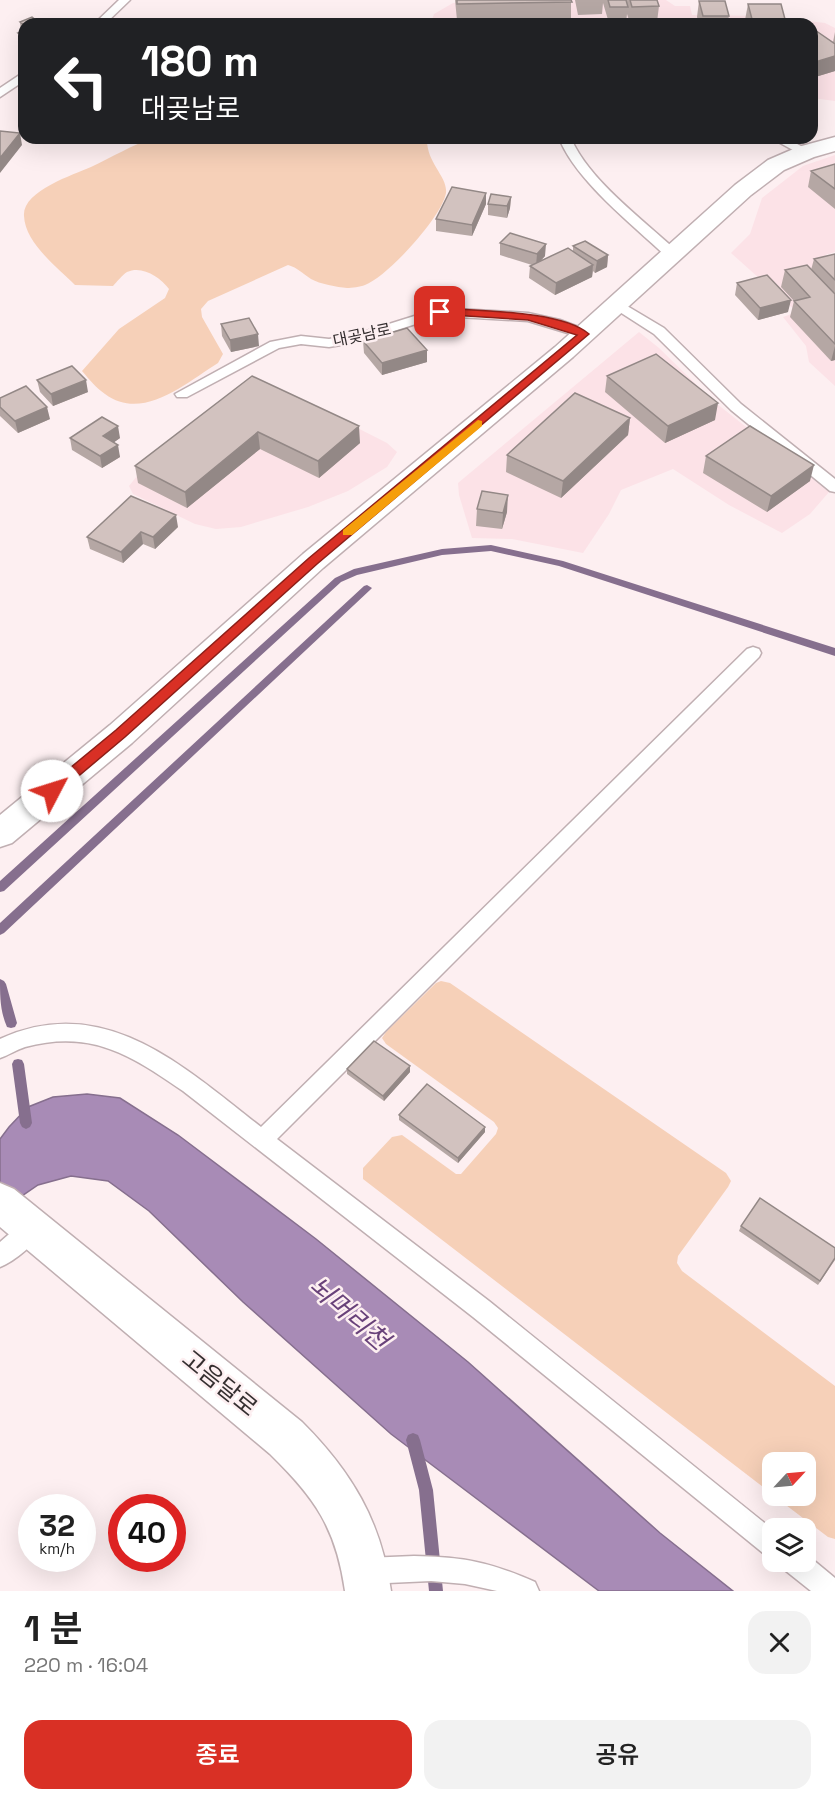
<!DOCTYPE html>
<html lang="ko">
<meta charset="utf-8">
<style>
body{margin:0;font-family:"Space Grotesk","Noto Sans KR",sans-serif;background:#f2f2f2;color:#222;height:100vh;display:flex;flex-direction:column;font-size:22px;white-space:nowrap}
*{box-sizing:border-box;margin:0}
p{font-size:20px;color:#767676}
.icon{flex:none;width:33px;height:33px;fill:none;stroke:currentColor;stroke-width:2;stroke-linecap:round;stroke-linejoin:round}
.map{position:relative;height:1591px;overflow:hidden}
.sheet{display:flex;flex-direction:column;background:#fff;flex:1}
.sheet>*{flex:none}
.guide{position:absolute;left:18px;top:18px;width:800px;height:126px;border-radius:18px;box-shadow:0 6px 24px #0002;background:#202124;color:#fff;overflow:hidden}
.needle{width:39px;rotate:64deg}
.controls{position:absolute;left:762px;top:1452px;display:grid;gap:12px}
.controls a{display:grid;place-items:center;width:54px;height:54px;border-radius:12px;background:#fff;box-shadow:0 6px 24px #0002;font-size:30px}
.speed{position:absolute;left:18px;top:1494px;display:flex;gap:12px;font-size:30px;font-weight:700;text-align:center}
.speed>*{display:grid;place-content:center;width:78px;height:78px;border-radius:50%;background:#fff;box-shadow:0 6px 24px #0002;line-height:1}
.speed small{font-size:15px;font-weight:400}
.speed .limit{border:9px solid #d22;background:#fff;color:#111}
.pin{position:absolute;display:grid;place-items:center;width:51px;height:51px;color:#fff;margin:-26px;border-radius:12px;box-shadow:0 3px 9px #0006}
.me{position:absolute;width:66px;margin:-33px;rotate:50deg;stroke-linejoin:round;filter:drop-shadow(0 0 4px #0008)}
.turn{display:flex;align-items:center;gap:21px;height:126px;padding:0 24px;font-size:27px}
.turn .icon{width:78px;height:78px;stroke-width:2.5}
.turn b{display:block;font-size:42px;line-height:51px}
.round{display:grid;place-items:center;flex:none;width:63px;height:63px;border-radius:18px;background:#f2f2f2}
.headline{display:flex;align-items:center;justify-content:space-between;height:102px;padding:0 24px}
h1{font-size:36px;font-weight:600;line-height:45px}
.action{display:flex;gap:12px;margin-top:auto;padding:12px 24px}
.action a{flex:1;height:69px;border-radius:18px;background:#d93025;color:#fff;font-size:24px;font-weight:600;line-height:69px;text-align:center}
.action a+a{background:#f2f2f2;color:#222}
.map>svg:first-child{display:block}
.built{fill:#fce2e7}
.green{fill:#f6d0b8}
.water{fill:#a88bb6;stroke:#866f8e;stroke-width:1.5}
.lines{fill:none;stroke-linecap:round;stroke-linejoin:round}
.stream{fill:#866f8e;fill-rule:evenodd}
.service-casing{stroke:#c0afb2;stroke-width:3}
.tertiary-casing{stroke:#c0afb2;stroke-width:3}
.service{fill:#fff;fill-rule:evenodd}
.tertiary{fill:#fff;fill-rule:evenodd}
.wall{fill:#b5a7a4}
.shaded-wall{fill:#938886}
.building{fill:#d2c2bf;stroke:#938886;stroke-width:1.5}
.route{fill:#d93025;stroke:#8d1f18;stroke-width:1.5}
.slow{fill:#f59e0b}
.labels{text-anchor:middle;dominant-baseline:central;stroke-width:5;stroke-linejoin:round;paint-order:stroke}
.far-street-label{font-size:16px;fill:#352f30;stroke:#fdeff1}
.near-street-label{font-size:24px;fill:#352f30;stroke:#fdeff1}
.near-water-label{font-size:26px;font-style:italic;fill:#684179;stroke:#fdeff1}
</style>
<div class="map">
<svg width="835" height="1591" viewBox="0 0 835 1591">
<rect width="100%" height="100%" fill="#fdeff1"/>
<path class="built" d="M 568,0 L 666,0 L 675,6 L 690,6 L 692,15 L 764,16 L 825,23 L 835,28 L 835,101 L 812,98 L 812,24 L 433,24 L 432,20 L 434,14 L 453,3 Z
M 835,155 L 835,252 L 825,255 L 835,265 L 835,386 L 809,362 L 806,346 L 783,317 L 797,312 L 731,253 L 750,234 L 762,198 L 803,166 Z
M 639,332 L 659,348 L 712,400 L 829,492 L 810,514 L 782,533 L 729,505 L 673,469 L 621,490 L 609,514 L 583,553 L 512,539 L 472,538 L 459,495 L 458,483 Z
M 324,411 L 387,443 L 397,452 L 387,467 L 348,491 L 308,507 L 241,527 L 216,529 L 195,524 L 133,494 L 129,486 L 145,466 Z"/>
<path class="green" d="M 154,138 L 427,138 C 426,163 448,176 446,193 C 442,217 387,277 365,285 C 360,287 352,288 347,288 C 337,287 320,284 311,279 C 302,273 298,268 288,265 L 208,301 L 201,309 L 202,317 L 223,354 L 218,363 C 186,383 143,422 105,394 C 96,388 89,379 82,371 L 119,329 L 165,298 L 169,289 C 160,277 142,265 127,272 C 122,275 117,282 113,286 L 75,285 C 57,267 25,243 24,216 C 22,191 73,175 91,167 C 112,157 132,145 154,138 Z
M 441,981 L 450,983 L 726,1173 L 731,1181 L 728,1187 L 678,1256 L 677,1263 L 682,1271 L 835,1386 L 835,1539 L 828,1537 L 774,1496 L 806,1496 L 806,1462 L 772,1462 L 772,1494 L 363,1179 L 363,1168 L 392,1137 L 402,1135 L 456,1174 L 461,1174 L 496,1134 L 498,1128 L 494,1122 L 386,1044 L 382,1038 L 386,1032 L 436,983 Z"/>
<path class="water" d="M 87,1094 L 120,1098 L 178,1135 L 316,1239 L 468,1362 L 660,1533 L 733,1591 L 599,1591 L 391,1434 L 243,1302 L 149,1211 L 108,1181 L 71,1176 L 38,1185 L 0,1211 L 0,1139 L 9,1127 L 28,1107 L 53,1097 Z"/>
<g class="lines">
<path class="stream" d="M 491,545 L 563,561 L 835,648 L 835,656 L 559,566 L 491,551 L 442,555 L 357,575 L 341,582 L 4,891 L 0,892 L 0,881 L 335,578 L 354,569 L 442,549 Z
M 367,585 L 372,588 L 370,590 L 4,933 L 0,935 L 0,923 L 364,586 Z
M 0,979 L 4,981 L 6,984 L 17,1023 L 15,1027 L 11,1028 L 7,1027 C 0,1011 0,996 0,979 Z
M 18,1059 L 22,1060 L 24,1064 L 32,1123 L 30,1127 L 26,1129 L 22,1127 L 20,1123 L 12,1064 L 14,1060 Z
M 413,1433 L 418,1435 L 420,1440 L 433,1490 L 443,1591 L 429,1591 L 419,1490 L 406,1440 L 408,1435 Z"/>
<defs>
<path id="service" d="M 119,0 L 130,0 L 105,24 L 94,24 Z
M 24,72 L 24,81 L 0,97 L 0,88 Z
M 559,138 L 571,138 C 587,178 644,221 677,251 L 679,254 L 677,257 L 667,257 C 633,225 576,181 559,138 Z
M 771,138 L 786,138 L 812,152 L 806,156 L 802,155 Z
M 617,300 L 664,328 L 741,404 L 835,479 L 835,492 L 830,491 L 731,410 L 654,334 L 612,307 L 610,304 L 612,301 Z
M 440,308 L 528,313 L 560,320 L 589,331 L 591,334 L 584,338 L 528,321 L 441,316 L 359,342 L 329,347 L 301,344 L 279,348 L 187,397 L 177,397 L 175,394 L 270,342 L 301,336 L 329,339 L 357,334 Z
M 753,647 L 759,649 L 761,653 L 759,657 L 277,1139 L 489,1301 L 772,1529 L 772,1556 L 763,1553 L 473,1317 L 183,1091 C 131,1055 91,1029 25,1047 C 16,1050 9,1055 0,1058 L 0,1039 C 104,991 184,1067 261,1127 L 747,649 Z
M 32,1218 L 40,1221 L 43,1228 C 37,1243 15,1261 0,1267 L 0,1242 L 24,1221 Z
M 806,1554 L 835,1578 L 835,1591 L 811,1591 L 786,1571 L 783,1562 L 806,1562 Z
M 414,1556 C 465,1557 489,1562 535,1582 L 539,1591 L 497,1591 L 465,1584 L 431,1581 L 366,1584 L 357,1580 L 353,1571 L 357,1562 L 366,1558 Z"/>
<path id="tertiary" d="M 835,137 L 835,151 L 814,157 L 784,170 L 751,195 L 573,357 L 323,568 L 132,743 L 12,843 L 0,847 L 0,815 L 110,725 L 303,554 L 555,347 L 735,185 L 768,160 L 798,147 Z
M 0,1183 L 14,1189 L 302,1422 C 352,1472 381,1521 391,1591 L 345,1591 C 336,1528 315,1498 270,1454 L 0,1227 Z"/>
</defs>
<use href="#service" class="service-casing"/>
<use href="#tertiary" class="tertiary-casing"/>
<use href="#service" class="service"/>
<use href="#tertiary" class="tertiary"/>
</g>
<path class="wall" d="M 455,0 L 571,0 L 571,18 L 457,20 Z
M 575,0 L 657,0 L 659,6 L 657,22 L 630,23 L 627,14 L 626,23 L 609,23 L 603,3 L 602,14 L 578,15 Z
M 699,1 L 729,16 L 727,24 L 699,24 L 697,17 Z
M 748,4 L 786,23 L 786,24 L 746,24 L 745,20 Z
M 20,22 L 24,24 L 24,46 L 20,44 L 18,33 L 21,32 Z
M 835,32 L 835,71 L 812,78 L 833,42 Z
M 835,164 L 835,209 L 808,187 L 811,171 Z
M 486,193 L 486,204 L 472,236 L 436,231 L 436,219 Z
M 511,197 L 510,208 L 507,218 L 488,215 L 488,204 Z
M 500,243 L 545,256 L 541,260 L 573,251 L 573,246 L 608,255 L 607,267 L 595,273 L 593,271 L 592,277 L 555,295 L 529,278 L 530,266 L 532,265 L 500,255 Z
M 835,254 L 835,360 L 831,361 L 790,317 L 794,301 L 781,287 L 785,270 L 811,270 L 814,259 Z
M 737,283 L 788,312 L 758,320 L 735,295 Z
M 221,324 L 259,346 L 231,352 L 222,336 Z
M 363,341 L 427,350 L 427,362 L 382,375 L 364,353 Z
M 252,376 L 360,443 L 319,478 L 260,449 L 187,508 L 138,483 L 135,466 Z
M 607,376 L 715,420 L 665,443 L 605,392 Z
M 37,380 L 88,392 L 53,406 L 40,392 Z
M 0,398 L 50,419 L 18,433 L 0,416 Z
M 630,418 L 628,435 L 561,498 L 506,472 L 507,455 Z
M 70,438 L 120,438 L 114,442 L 120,457 L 102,468 L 72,450 Z
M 706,456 L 810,481 L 767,512 L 703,473 Z
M 477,509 L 507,512 L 502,529 L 476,526 Z
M 178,527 L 155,549 L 143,544 L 123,563 L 90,549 L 87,537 Z
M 347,1069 L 410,1072 L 384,1101 L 347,1074 Z
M 399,1115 L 485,1132 L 458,1163 L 399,1120 Z
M 741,1226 L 835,1248 L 835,1260 L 818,1285 L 739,1231 Z"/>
<path class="shaded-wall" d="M 835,56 L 835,71 L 812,78 L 812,63 Z
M 20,133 L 22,145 L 0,173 L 0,158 Z
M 486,193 L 486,204 L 472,236 L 472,225 Z
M 511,197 L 510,208 L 507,218 L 507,206 Z
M 546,244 L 545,256 L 536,266 L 537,254 Z
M 608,255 L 607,267 L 595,273 L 597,261 Z
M 593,265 L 592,277 L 555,295 L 556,283 Z
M 791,300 L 788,312 L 758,320 L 760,308 Z
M 258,334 L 259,346 L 231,352 L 230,340 Z
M 835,346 L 835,360 L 831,361 Z
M 427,350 L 427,362 L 382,375 L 382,363 Z
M 86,380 L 88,392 L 53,406 L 51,394 Z
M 718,403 L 715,420 L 665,443 L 668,426 Z
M 47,407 L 50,419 L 18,433 L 15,421 Z
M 630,418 L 628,435 L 561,498 L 563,481 Z
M 118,426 L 120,438 L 106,448 L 103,436 Z
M 359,426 L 360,443 L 319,478 L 318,461 Z
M 258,432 L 260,449 L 187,508 L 185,492 Z
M 118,445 L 120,457 L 102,468 L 100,456 Z
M 814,465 L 810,481 L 767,512 L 771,496 Z
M 508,495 L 507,512 L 502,529 L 503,513 Z
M 176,515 L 178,527 L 155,549 L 153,537 Z
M 141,532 L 143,544 L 123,563 L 121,552 Z
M 410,1066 L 410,1072 L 384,1101 L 383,1096 Z
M 485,1127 L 485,1132 L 458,1163 L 458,1158 Z"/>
<path class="building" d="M 457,0 L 571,0 L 572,2 L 457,4 Z
M 608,0 L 626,0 L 628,7 L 610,7 Z
M 630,0 L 657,0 L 659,6 L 632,7 Z
M 699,1 L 725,1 L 729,16 L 703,16 Z
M 748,4 L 781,4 L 786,23 L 753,23 Z
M 32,17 L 41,24 L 24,25 L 20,22 Z
M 812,28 L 835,44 L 835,56 L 812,63 Z
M 24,31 L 24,37 L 18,33 Z
M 0,131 L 20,133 L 0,158 Z
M 835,164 L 835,189 L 811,171 Z
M 452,187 L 486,193 L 472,225 L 436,219 Z
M 491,194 L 511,197 L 507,206 L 488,204 Z
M 510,233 L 546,244 L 537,254 L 500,243 Z
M 585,241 L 608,255 L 597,261 L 573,246 Z
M 568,248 L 593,265 L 556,283 L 530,266 Z
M 835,254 L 835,280 L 814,259 Z
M 807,265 L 835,294 L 835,344 L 794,301 L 810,297 L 785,270 Z
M 767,275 L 791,300 L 760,308 L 737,283 Z
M 249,318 L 258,334 L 230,340 L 221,324 Z
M 407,328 L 427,350 L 382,363 L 363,341 Z
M 656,354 L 718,403 L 668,426 L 607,376 Z
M 72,366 L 86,380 L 51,394 L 37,380 Z
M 252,376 L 359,426 L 318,461 L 258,432 L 185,492 L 135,466 Z
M 26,386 L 47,407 L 15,421 L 0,407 L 0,398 Z
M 575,393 L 630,418 L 563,481 L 507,455 Z
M 102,417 L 118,426 L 103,436 L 118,445 L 100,456 L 70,438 Z
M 750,426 L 814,465 L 771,496 L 706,456 Z
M 482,491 L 508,495 L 503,513 L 477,509 Z
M 131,496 L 176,515 L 153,537 L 141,532 L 121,552 L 87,537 Z
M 374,1041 L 410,1066 L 383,1096 L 347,1069 Z
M 427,1084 L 485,1127 L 458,1158 L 399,1115 Z
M 760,1198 L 835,1248 L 835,1258 L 820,1281 L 741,1226 Z"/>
<path class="route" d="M 440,308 C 476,311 562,310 589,334 L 317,564 L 125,737 L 56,795 L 47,795 L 45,791 L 47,787 L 116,730 L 309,558 L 577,335 L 528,320 L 436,314 L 436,309 Z"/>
<path class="slow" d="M 478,420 L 482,421 L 482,426 L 352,535 L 343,535 L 343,530 Z"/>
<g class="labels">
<g class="far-street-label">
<text transform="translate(362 335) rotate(-12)">대곶남로</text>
</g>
<g class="near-street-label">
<text transform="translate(220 1383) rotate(39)">고음달로</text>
</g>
<g class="near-water-label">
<text transform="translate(349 1313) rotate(41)">뇌머리천</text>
</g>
</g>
</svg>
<div class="controls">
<a><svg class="needle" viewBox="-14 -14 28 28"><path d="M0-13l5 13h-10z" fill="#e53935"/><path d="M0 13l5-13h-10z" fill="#767676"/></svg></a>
<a><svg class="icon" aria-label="layers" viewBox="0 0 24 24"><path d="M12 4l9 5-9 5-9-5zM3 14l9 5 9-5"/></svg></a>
</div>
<div class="speed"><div>32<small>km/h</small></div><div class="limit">40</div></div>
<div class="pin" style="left:440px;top:312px;background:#d93025"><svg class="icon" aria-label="arrive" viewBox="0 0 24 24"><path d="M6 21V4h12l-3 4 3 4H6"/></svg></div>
<svg class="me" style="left:52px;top:791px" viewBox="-20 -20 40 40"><circle r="19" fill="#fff"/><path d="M0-13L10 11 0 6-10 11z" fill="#d93025"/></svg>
<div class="guide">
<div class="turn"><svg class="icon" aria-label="left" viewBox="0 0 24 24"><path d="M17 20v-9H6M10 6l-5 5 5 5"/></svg><div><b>180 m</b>대곶남로</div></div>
</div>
</div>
<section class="sheet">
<div class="headline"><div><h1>1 분</h1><p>220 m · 16:04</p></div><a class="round"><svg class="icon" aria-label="close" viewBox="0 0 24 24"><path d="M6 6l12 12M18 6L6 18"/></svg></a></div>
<div class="action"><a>종료</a><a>공유</a></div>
</section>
